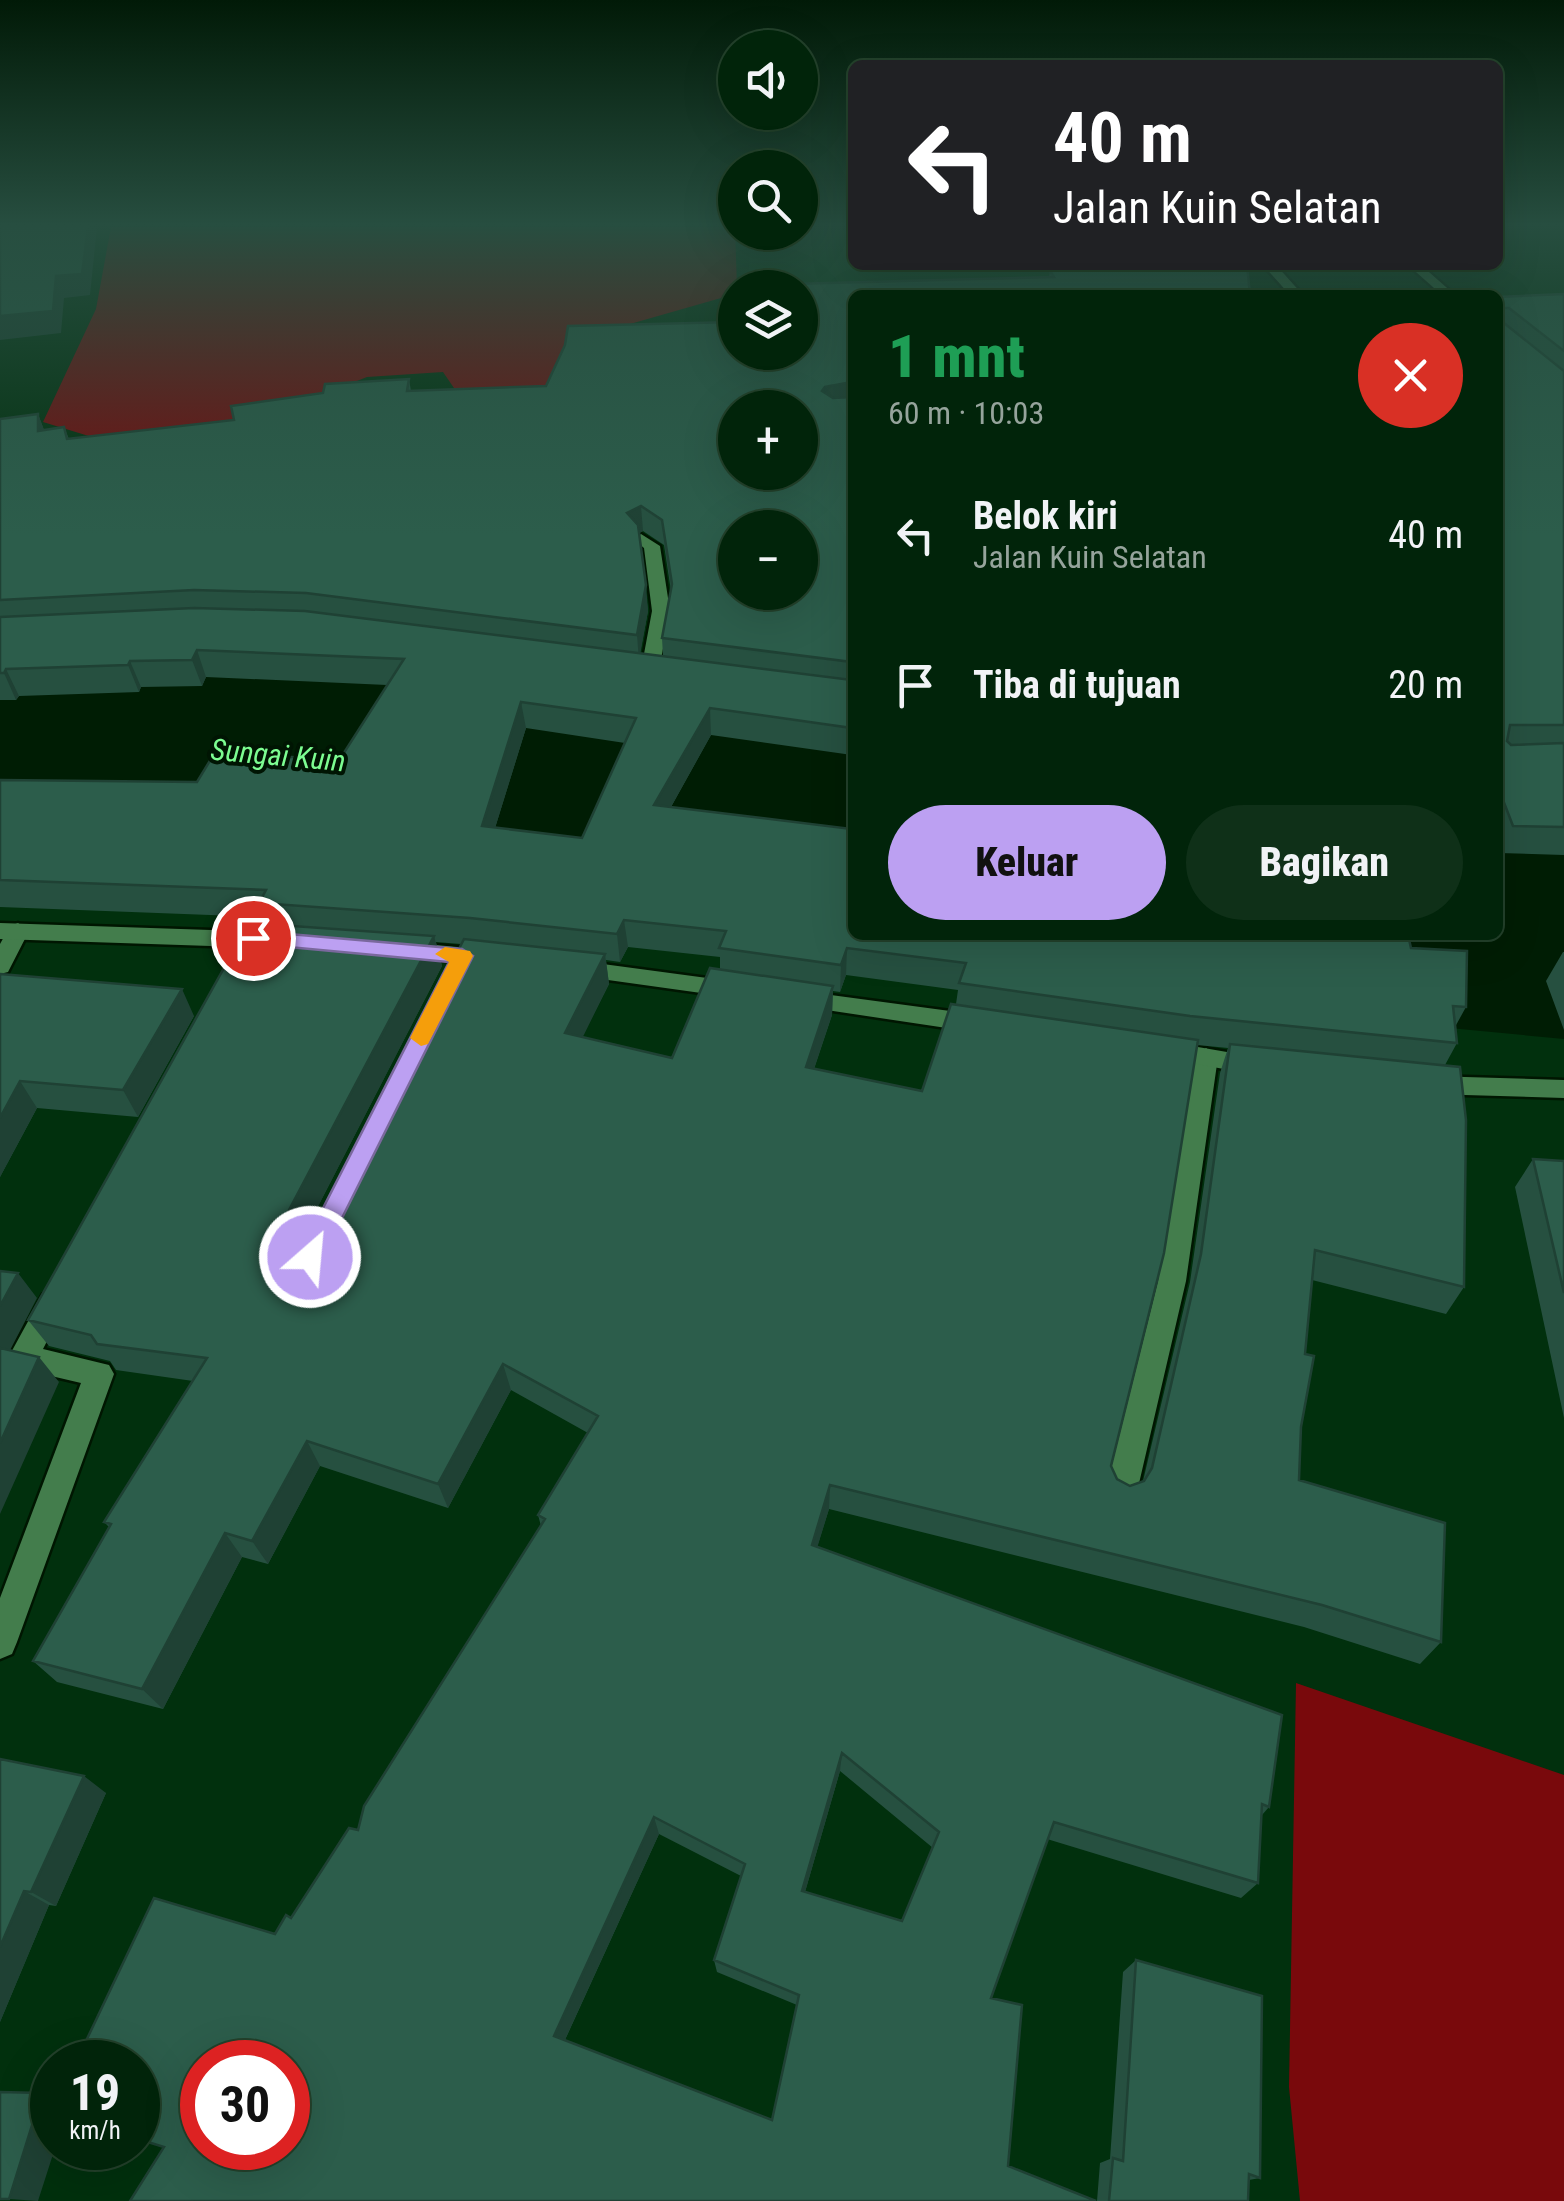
<!DOCTYPE html>
<html lang="id">
<meta charset="utf-8">
<style>
body{margin:0;font-family:"Roboto Condensed",sans-serif;background:#0f3018;color:#f1f3f6;height:100vh;display:flex;flex-direction:column;font-size:38px;white-space:nowrap}
*{box-sizing:border-box;margin:0}
p{font-size:32px;color:#96a49c}
.icon{flex:none;width:55px;height:55px;fill:none;stroke:currentColor;stroke-width:2;stroke-linecap:round;stroke-linejoin:round}
.map{position:relative;flex:1;overflow:hidden}
.panel{position:absolute;left:848px;top:290px;width:655px;height:650px;display:flex;flex-direction:column;background:#01240a;border-radius:15px;box-shadow:0 10px 40px #0002,0 0 0 2px #23412b}
.panel>*{flex:none}
.guide{position:absolute;left:848px;top:60px;width:655px;height:210px;border-radius:15px;box-shadow:0 10px 40px #0002,0 0 0 2px #23412b;background:#202124;color:#fff;overflow:hidden}
.fabs{position:absolute;left:718px;top:30px;display:grid;gap:20px}
.fabs a{display:grid;place-items:center;width:100px;height:100px;border-radius:50%;background:#01240a;box-shadow:0 10px 40px #0002,0 0 0 2px #23412b;font-size:50px}
.speed{position:absolute;left:30px;top:2040px;display:flex;gap:20px;font-size:50px;font-weight:700;text-align:center}
.speed>*{display:grid;place-content:center;width:130px;height:130px;border-radius:50%;background:#01240a;box-shadow:0 10px 40px #0002,0 0 0 2px #23412b;line-height:1}
.speed small{font-size:25px;font-weight:400}
.speed .limit{border:15px solid #d22;background:#fff;color:#111}
.pin{position:absolute;display:grid;place-items:center;width:85px;height:85px;color:#fff;margin:-42px;border:5px solid #fff;border-radius:50%;box-shadow:0 2px 10px #0007}
.me{position:absolute;width:110px;margin:-55px;rotate:27deg;stroke-linejoin:round;filter:drop-shadow(0 0 8px #0008)}
.turn{display:flex;align-items:center;gap:35px;height:210px;padding:0 40px;font-size:45px}
.turn .icon{width:130px;height:130px;stroke-width:2.5}
.turn b{display:block;font-size:70px;line-height:85px}
.round{display:grid;place-items:center;flex:none;width:105px;height:105px;border-radius:52px;background:#0f3018}
.headline{display:flex;align-items:center;justify-content:space-between;height:170px;padding:0 40px}
h1{font-size:60px;font-weight:800;line-height:75px;color:#1e9e55}
.action{display:flex;gap:20px;margin-top:auto;padding:20px 40px}
.action a{flex:1;height:115px;border-radius:60px;background:#bca0f2;color:#111;font-size:40px;font-weight:800;line-height:115px;text-align:center}
.action a+a{background:#0f3018;color:#f1f3f6}
ul{padding:0;list-style:none}
li{display:flex;align-items:center;gap:30px;height:150px;padding:0 40px}
li div{flex:1}
li b{display:block;font-size:38px}
li em{font-style:normal}
.map>svg:first-child{display:block}
.built{fill:#043b13}
.green{fill:#79090c}
.water{fill:#001d04}
.lines{fill:none;stroke-linecap:round;stroke-linejoin:round}
.minor-casing{stroke:#001601;stroke-width:5}
.tertiary-casing{stroke:#001601;stroke-width:5}
.minor{fill:#437d4c;fill-rule:evenodd}
.tertiary{fill:#437d4c;fill-rule:evenodd}
.wall{fill:#265040;fill-rule:evenodd}
.shaded-wall{fill:#1f4134}
.building{fill:#2c5d4b;stroke:#1f4134;stroke-width:2.5;fill-rule:evenodd}
.route{fill:#bca0f2;stroke:#7a689d;stroke-width:2.5}
.slow{fill:#f59e0b}
.labels{text-anchor:middle;dominant-baseline:central;stroke-width:8;stroke-linejoin:round;paint-order:stroke}
.far-water-label{font-size:30px;font-style:italic;fill:#7cfd91;stroke:#001503}
</style>
<div class="map">
<svg width="1564" height="2201" viewBox="0 0 1564 2201">
<rect width="100%" height="100%" fill="#01300d"/>
<path class="built" d="M 800,227 L 852,227 L 852,265 L 1140,265 L 1147,287 L 852,295 L 800,408 L 800,288 L 747,288 L 752,233 L 800,232 Z"/>
<path class="green" d="M 111,227 L 735,227 L 737,287 L 735,294 L 581,338 L 575,394 L 465,404 L 443,372 L 367,377 L 183,450 L 105,441 L 43,422 L 96,309 Z
M 1296,1683 L 1564,1775 L 1564,2201 L 1300,2201 L 1289,2087 Z"/>
<path class="water" d="M 0,648 L 852,707 L 852,935 L 1498,935 L 1498,786 L 1564,781 L 1564,1039 L 988,984 L 0,805 Z"/>
<g class="lines">
<defs>
<path id="minor" d="M 1263,265 L 1276,265 L 1303,295 L 1290,295 Z
M 1408,265 L 1421,265 L 1455,295 L 1442,295 Z
M 641,534 L 660,546 L 670,611 L 659,670 L 650,675 L 641,670 L 652,611 L 644,548 L 633,539 Z
M 18,923 L 29,931 L 8,972 L 0,974 L 0,944 L 10,926 Z
M 1206,1048 L 1218,1057 L 1186,1281 L 1137,1492 L 1132,1502 L 1121,1507 L 1110,1502 L 1105,1492 L 1158,1281 L 1194,1057 Z
M 53,1290 L 63,1294 L 67,1302 L 43,1349 L 109,1365 L 114,1374 L 17,1642 L 12,1654 L 0,1659 L 0,1598 L 81,1383 L 13,1367 L 8,1358 L 43,1294 Z"/>
<path id="tertiary" d="M 0,923 L 275,932 L 286,940 L 275,948 L 0,939 Z
M 404,942 L 489,950 L 500,958 L 489,966 L 396,955 L 393,950 L 396,945 Z
M 573,960 L 737,982 L 749,990 L 737,998 L 565,974 L 562,968 L 565,962 Z
M 801,991 L 980,1015 L 992,1024 L 980,1033 L 793,1005 L 789,999 Z
M 1163,1041 L 1256,1057 L 1265,1060 L 1268,1066 L 1265,1072 L 1256,1075 L 1154,1056 L 1151,1050 L 1154,1044 Z
M 1430,1076 L 1564,1080 L 1564,1098 L 1430,1094 L 1421,1092 L 1418,1085 L 1421,1078 Z"/>
</defs>
<use href="#minor" class="minor-casing"/>
<use href="#tertiary" class="tertiary-casing"/>
<use href="#minor" class="minor"/>
<use href="#tertiary" class="tertiary"/>
</g>
<path class="wall" d="M 1192,265 L 1247,265 L 1250,295 L 852,295 L 852,755 L 711,735 L 671,807 L 852,829 L 852,935 L 1408,935 L 1411,948 L 1467,951 L 1466,1007 L 1455,1027 L 1457,1043 L 1445,1065 L 1460,1067 L 1466,1120 L 1464,1287 L 1446,1314 L 1312,1280 L 1305,1354 L 1314,1356 L 1301,1427 L 1299,1480 L 1445,1523 L 1441,1642 L 1420,1664 L 1304,1627 L 829,1509 L 817,1547 L 1282,1715 L 1269,1807 L 1262,1815 L 1258,1883 L 1241,1898 L 1047,1839 L 991,1998 L 1022,2005 L 1008,2166 L 1096,2201 L 130,2201 L 164,2147 L 138,2139 L 138,2062 L 76,2062 L 154,1898 L 275,1934 L 286,1915 L 291,1918 L 349,1828 L 358,1830 L 364,1806 L 541,1526 L 538,1515 L 588,1433 L 511,1390 L 448,1508 L 320,1466 L 268,1564 L 242,1557 L 163,1709 L 57,1682 L 33,1661 L 109,1527 L 104,1522 L 193,1381 L 116,1370 L 110,1361 L 49,1346 L 28,1320 L 249,923 L 268,925 L 265,917 L 0,907 L 0,780 L 197,782 L 214,754 L 340,759 L 387,685 L 206,677 L 202,686 L 141,687 L 139,692 L 19,696 L 16,700 L 0,700 L 0,419 L 38,414 L 44,430 L 64,427 L 69,439 L 234,420 L 231,406 L 323,393 L 325,384 L 409,379 L 411,391 L 546,386 L 565,345 L 568,326 L 735,322 L 735,352 L 800,352 L 800,288 L 749,288 L 749,285 L 1049,277 L 1050,271 ZM 735,408 L 800,408 L 800,472 L 735,472 ZM 735,528 L 800,528 L 800,592 L 735,592 ZM 643,531 L 664,545 L 671,591 L 662,638 L 663,656 L 640,653 L 648,611 L 639,533 ZM 526,728 L 625,743 L 582,838 L 495,828 ZM 436,942 L 461,944 L 311,1239 L 299,1243 L 442,966 ZM 628,947 L 720,957 L 720,969 L 710,968 L 672,1058 L 582,1037 L 609,984 L 606,960 L 620,962 ZM 846,975 L 958,990 L 956,1004 L 951,1004 L 922,1091 L 814,1069 L 832,1015 L 833,991 L 840,992 ZM 1197,1045 L 1228,1048 L 1220,1073 L 1190,1282 L 1143,1481 L 1130,1486 L 1117,1479 L 1111,1466 L 1164,1253 ZM 840,1771 L 933,1848 L 902,1921 L 805,1892 ZM 659,1834 L 741,1876 L 714,1960 L 717,1972 L 797,2005 L 772,2120 L 565,2040 ZM 202,2062 L 288,2062 L 288,2148 L 202,2148 Z
M 1564,294 L 1564,855 L 1499,853 L 1498,849 L 1498,297 Z
M 1563,952 L 1564,952 L 1564,1030 L 1546,981 Z
M 0,974 L 194,1016 L 138,1117 L 37,1108 L 0,1177 Z
M 1533,1159 L 1564,1161 L 1564,1418 L 1515,1187 Z
M 0,1759 L 106,1793 L 56,1906 L 49,1905 L 0,2022 Z
M 1136,1960 L 1260,2178 L 1249,2180 L 1248,2201 L 1097,2201 L 1100,2163 L 1110,2159 L 1123,1972 Z"/>
<path class="shaded-wall" d="M 88,227 L 97,227 L 90,295 L 64,298 L 61,333 L 0,340 L 0,316 L 56,276 Z
M 852,382 L 851,405 L 824,410 L 822,391 L 825,387 Z
M 38,414 L 47,438 L 38,431 Z
M 641,506 L 643,531 L 629,539 L 627,513 Z
M 646,585 L 648,611 L 639,661 L 637,635 Z
M 197,650 L 206,677 L 202,686 L 192,660 Z
M 130,661 L 141,687 L 139,692 L 128,665 Z
M 6,669 L 19,696 L 16,700 L 4,673 Z
M 521,702 L 526,728 L 487,854 L 482,826 Z
M 710,708 L 711,735 L 657,832 L 654,805 Z
M 624,920 L 628,947 L 620,962 L 617,934 Z
M 434,936 L 442,966 L 293,1255 L 280,1227 Z
M 847,948 L 846,975 L 840,992 L 841,965 Z
M 605,954 L 609,984 L 570,1063 L 565,1033 Z
M 833,986 L 832,1015 L 805,1096 L 806,1067 Z
M 182,989 L 194,1016 L 138,1117 L 123,1090 Z
M 20,1081 L 37,1108 L 0,1177 L 0,1118 Z
M 18,1273 L 37,1298 L 5,1360 L 0,1356 L 0,1306 Z
M 39,1357 L 59,1382 L 0,1514 L 0,1443 Z
M 503,1364 L 511,1390 L 448,1508 L 438,1484 Z
M 307,1441 L 320,1466 L 268,1564 L 252,1541 Z
M 830,1485 L 829,1509 L 811,1568 L 812,1545 Z
M 225,1533 L 242,1557 L 163,1709 L 142,1689 Z
M 842,1753 L 840,1771 L 801,1906 L 802,1891 Z
M 84,1776 L 106,1793 L 56,1906 L 31,1892 Z
M 654,1817 L 659,1834 L 562,2046 L 554,2036 Z
M 24,1891 L 49,1905 L 0,2022 L 0,1947 Z
M 42,2093 L 52,2096 L 52,2148 L 55,2148 L 38,2201 L 9,2199 Z"/>
<path class="building" d="M 0,227 L 88,227 L 82,274 L 56,276 L 53,311 L 0,316 Z
M 1192,265 L 1247,265 L 1250,295 L 852,295 L 852,382 L 825,387 L 822,391 L 833,398 L 852,397 L 852,662 L 662,638 L 672,584 L 662,520 L 641,506 L 627,513 L 638,525 L 646,585 L 637,635 L 306,593 L 194,590 L 0,600 L 0,419 L 38,414 L 38,431 L 64,427 L 67,439 L 234,420 L 231,406 L 323,393 L 325,384 L 409,379 L 407,391 L 546,386 L 565,345 L 568,326 L 735,322 L 735,352 L 800,352 L 800,288 L 749,288 L 749,285 L 1054,277 L 1050,271 ZM 735,408 L 800,408 L 800,472 L 735,472 ZM 735,528 L 800,528 L 800,592 L 735,592 Z
M 1564,294 L 1564,351 L 1509,308 L 1503,308 L 1504,323 L 1564,371 L 1564,725 L 1510,725 L 1507,741 L 1511,745 L 1564,743 L 1564,827 L 1513,826 L 1498,787 L 1498,297 Z
M 194,608 L 305,611 L 852,680 L 852,728 L 710,708 L 654,805 L 852,829 L 852,935 L 1408,935 L 1411,948 L 1467,951 L 1466,1007 L 1453,1006 L 1457,1043 L 1190,1016 L 959,983 L 966,963 L 847,948 L 841,965 L 719,948 L 726,931 L 624,920 L 617,934 L 470,918 L 259,903 L 266,890 L 0,880 L 0,780 L 197,782 L 214,754 L 340,759 L 404,659 L 197,650 L 192,660 L 130,661 L 128,665 L 6,669 L 4,673 L 0,673 L 0,617 ZM 521,702 L 636,718 L 582,838 L 482,826 Z
M 249,923 L 434,936 L 280,1227 L 284,1239 L 296,1244 L 311,1239 L 464,939 L 605,954 L 565,1033 L 672,1058 L 710,968 L 833,986 L 806,1067 L 922,1091 L 951,1004 L 1198,1040 L 1164,1253 L 1111,1466 L 1117,1479 L 1130,1486 L 1144,1481 L 1152,1468 L 1201,1254 L 1230,1044 L 1460,1067 L 1466,1120 L 1464,1287 L 1315,1250 L 1305,1354 L 1314,1356 L 1301,1427 L 1299,1480 L 1445,1523 L 1441,1642 L 1322,1605 L 830,1485 L 812,1545 L 1282,1715 L 1269,1807 L 1262,1804 L 1258,1883 L 1054,1822 L 991,1998 L 1022,2005 L 1008,2166 L 1096,2201 L 130,2201 L 164,2147 L 138,2139 L 138,2062 L 76,2062 L 154,1898 L 275,1934 L 286,1915 L 291,1918 L 349,1828 L 358,1830 L 364,1806 L 545,1519 L 538,1515 L 598,1416 L 503,1364 L 438,1484 L 307,1441 L 252,1541 L 225,1533 L 142,1689 L 33,1661 L 111,1524 L 104,1522 L 207,1358 L 97,1344 L 91,1335 L 28,1320 ZM 842,1753 L 939,1832 L 902,1921 L 802,1891 ZM 654,1817 L 745,1864 L 714,1960 L 799,1995 L 772,2120 L 554,2036 ZM 202,2062 L 288,2062 L 288,2148 L 202,2148 Z
M 0,974 L 182,989 L 123,1090 L 20,1081 L 0,1118 Z
M 1533,1159 L 1564,1161 L 1564,1293 Z
M 0,1271 L 18,1273 L 0,1306 Z
M 0,1348 L 39,1357 L 0,1443 Z
M 0,1759 L 84,1776 L 31,1892 L 24,1891 L 0,1947 Z
M 1136,1960 L 1262,1996 L 1260,2178 L 1249,2174 L 1248,2201 L 1109,2201 L 1113,2158 L 1123,2161 Z
M 0,2092 L 42,2093 L 9,2199 L 0,2199 Z"/>
<linearGradient id="sky" x2="0" y2="1"><stop stop-color="#011a07"/><stop offset="0.42" stop-color="#274e40"/><stop offset="1" stop-color="#274e40" stop-opacity="0"/></linearGradient>
<rect width="1564" height="535" fill="url(#sky)"/>
<path class="route" d="M 253,931 L 462,949 L 473,956 L 319,1264 L 310,1267 L 302,1264 L 298,1257 L 449,962 L 246,943 L 246,933 Z"/>
<path class="slow" d="M 445,947 L 470,951 L 473,956 L 428,1044 L 421,1046 L 410,1038 L 449,962 L 435,954 Z"/>
<g class="labels">
<g class="far-water-label">
<text transform="translate(278 755) rotate(5)">Sungai Kuin</text>
</g>
</g>
</svg>
<div class="fabs">
<a><svg class="icon" aria-label="sound" viewBox="0 0 24 24"><path d="M4 9h4l5-4v14l-5-4H4zM17 9q2 3 0 6"/></svg></a>
<a><svg class="icon" aria-label="search" viewBox="0 0 24 24"><circle cx="10" cy="10" r="6"/><path d="M15 15l6 6"/></svg></a>
<a><svg class="icon" aria-label="layers" viewBox="0 0 24 24"><path d="M12 4l9 5-9 5-9-5zM3 14l9 5 9-5"/></svg></a>
<a>+</a>
<a>−</a>
</div>
<div class="speed"><div>19<small>km/h</small></div><div class="limit">30</div></div>
<div class="pin" style="left:253px;top:938px;background:#d93025"><svg class="icon" aria-label="arrive" viewBox="0 0 24 24"><path d="M6 21V4h12l-3 4 3 4H6"/></svg></div>
<svg class="me" style="left:310px;top:1257px" viewBox="-20 -20 40 40"><circle r="17" fill="#bca0f2" stroke="#fff" stroke-width="3"/><path d="M0-11L8 9 0 5-8 9z" fill="#fff"/></svg>
<div class="guide">
<div class="turn"><svg class="icon" aria-label="left" viewBox="0 0 24 24"><path d="M17 20v-9H6M10 6l-5 5 5 5"/></svg><div><b>40 m</b>Jalan Kuin Selatan</div></div>
</div>
<section class="panel">
<div class="headline"><div><h1>1 mnt</h1><p>60 m · 10:03</p></div><a class="round" style="background:#d93025;color:#fff"><svg class="icon" aria-label="close" viewBox="0 0 24 24"><path d="M6 6l12 12M18 6L6 18"/></svg></a></div>
<ul>
<li><svg class="icon" aria-label="left" viewBox="0 0 24 24"><path d="M17 20v-9H6M10 6l-5 5 5 5"/></svg><div><b>Belok kiri</b><p>Jalan Kuin Selatan</p></div><em>40 m</em></li>
<li><svg class="icon" aria-label="arrive" viewBox="0 0 24 24"><path d="M6 21V4h12l-3 4 3 4H6"/></svg><div><b>Tiba di tujuan</b></div><em>20 m</em></li>
</ul>
<div class="action"><a>Keluar</a><a>Bagikan</a></div>
</section>
</div>
